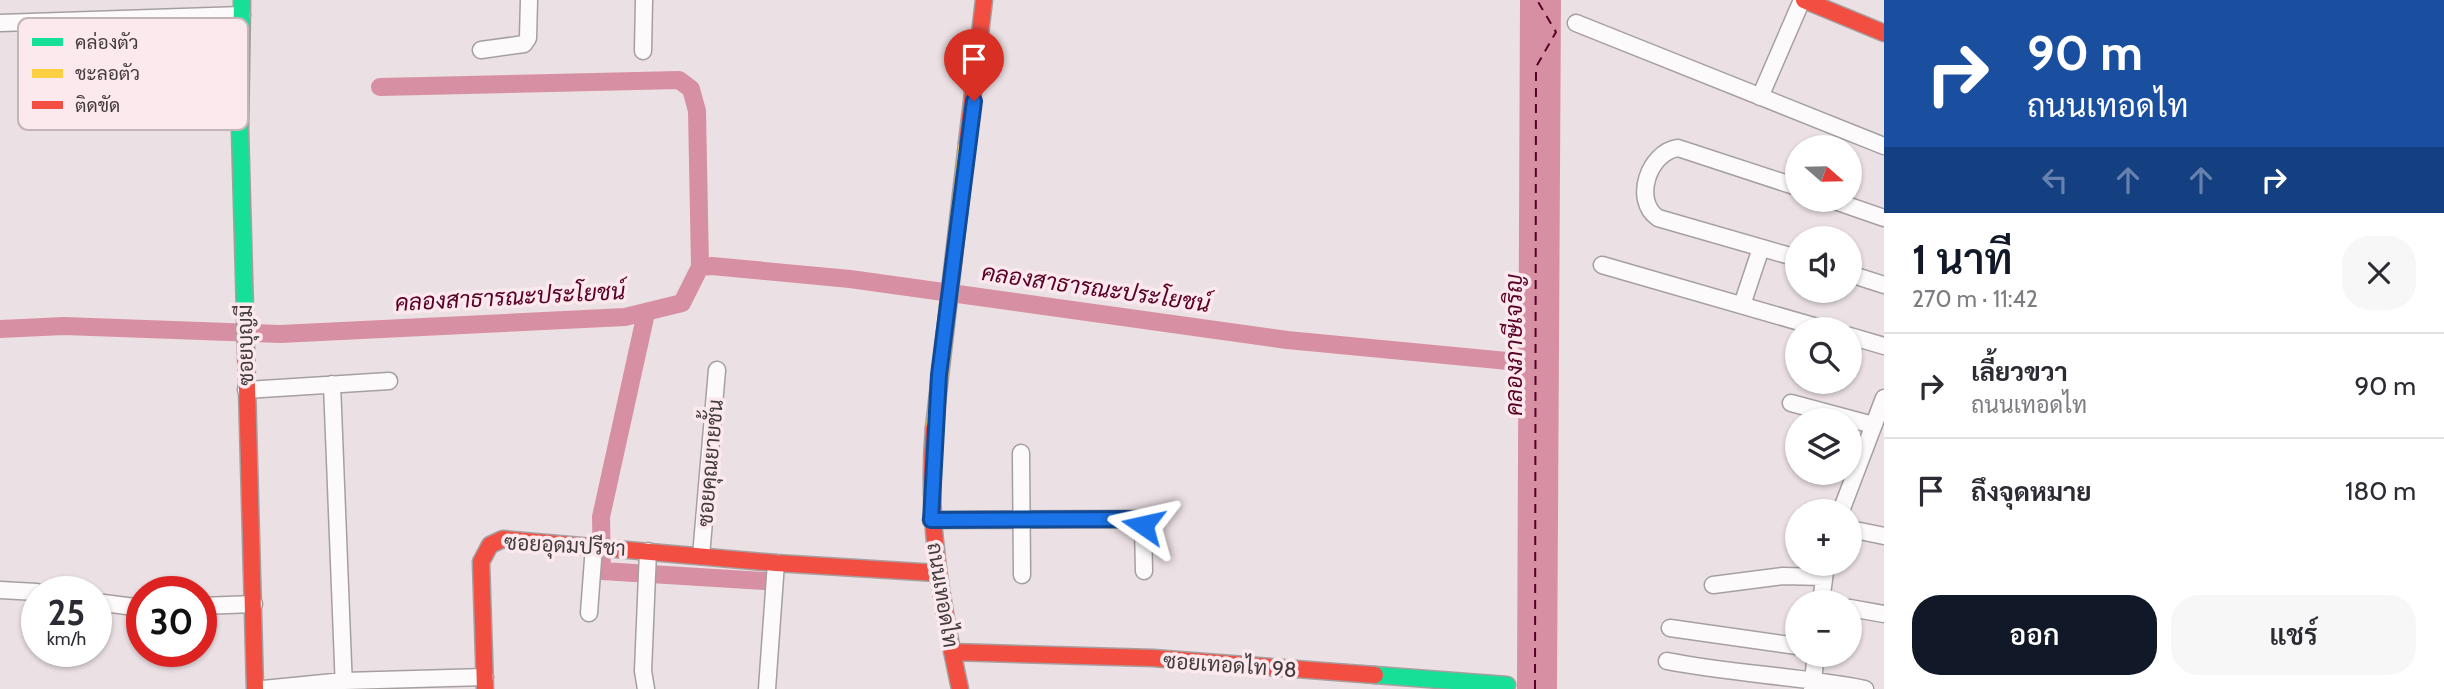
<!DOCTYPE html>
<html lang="th">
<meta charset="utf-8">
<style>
body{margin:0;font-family:Cabin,Sarabun,sans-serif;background:#f7f7f7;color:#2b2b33;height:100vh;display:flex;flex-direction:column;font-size:26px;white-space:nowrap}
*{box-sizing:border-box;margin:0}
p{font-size:23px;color:#7c7c81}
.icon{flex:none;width:38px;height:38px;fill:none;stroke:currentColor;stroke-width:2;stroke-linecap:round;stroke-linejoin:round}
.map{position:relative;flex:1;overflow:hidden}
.drawer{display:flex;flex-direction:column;background:#fff;width:560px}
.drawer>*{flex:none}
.banner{background:#1a4fa0;color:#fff;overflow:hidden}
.needle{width:46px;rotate:110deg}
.controls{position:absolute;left:1785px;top:135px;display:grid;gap:14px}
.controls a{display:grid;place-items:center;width:77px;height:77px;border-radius:50%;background:#fff;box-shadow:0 2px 5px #0004;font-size:35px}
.speed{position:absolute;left:21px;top:576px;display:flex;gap:14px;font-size:35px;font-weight:700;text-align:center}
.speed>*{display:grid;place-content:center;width:91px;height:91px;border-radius:50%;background:#fff;box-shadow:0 2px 5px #0004;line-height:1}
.speed small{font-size:18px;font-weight:400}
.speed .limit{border:10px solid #d22;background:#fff;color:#111}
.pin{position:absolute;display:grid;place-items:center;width:60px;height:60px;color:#fff;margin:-72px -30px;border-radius:50% 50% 50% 0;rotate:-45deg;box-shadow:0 0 7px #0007}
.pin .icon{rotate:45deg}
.me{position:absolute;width:77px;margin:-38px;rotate:281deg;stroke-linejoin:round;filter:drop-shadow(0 0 5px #0008)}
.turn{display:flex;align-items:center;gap:24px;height:147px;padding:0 28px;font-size:32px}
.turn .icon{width:91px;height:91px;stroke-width:2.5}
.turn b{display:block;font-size:49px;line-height:60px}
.lanes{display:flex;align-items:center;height:66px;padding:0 28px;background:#0003;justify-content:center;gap:35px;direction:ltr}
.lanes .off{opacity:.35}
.round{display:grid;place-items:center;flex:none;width:74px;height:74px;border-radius:28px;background:#f7f7f7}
.headline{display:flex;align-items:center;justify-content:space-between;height:119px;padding:0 28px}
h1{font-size:42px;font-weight:600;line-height:52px;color:#111827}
.button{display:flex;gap:14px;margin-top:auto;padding:14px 28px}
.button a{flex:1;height:80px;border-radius:28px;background:#111827;color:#fff;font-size:28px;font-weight:600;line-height:80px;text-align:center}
.button a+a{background:#f7f7f7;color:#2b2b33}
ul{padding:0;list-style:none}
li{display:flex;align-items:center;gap:21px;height:105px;padding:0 28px;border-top:2px solid #e1e1e2}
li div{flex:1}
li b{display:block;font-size:26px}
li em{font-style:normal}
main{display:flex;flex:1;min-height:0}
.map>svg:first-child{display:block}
.water{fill:#d790a3}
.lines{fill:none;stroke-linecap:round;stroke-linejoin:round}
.canal{stroke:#d790a3;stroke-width:18}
.ferry{stroke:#5a0027;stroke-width:2;stroke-dasharray:9 7;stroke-linecap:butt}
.street-casing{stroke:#a69fa0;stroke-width:19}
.fast-casing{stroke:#a69fa0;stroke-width:19}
.slow-casing{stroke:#a69fa0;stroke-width:19}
.jam-casing{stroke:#a69fa0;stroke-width:19}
.street{stroke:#fcfafb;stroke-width:16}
.fast{stroke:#16e098;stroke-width:16}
.slow{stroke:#ffcf43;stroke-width:16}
.jam{stroke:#f24e42;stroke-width:16}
.route-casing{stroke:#114b97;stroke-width:18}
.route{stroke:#1a73e8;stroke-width:12}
.labels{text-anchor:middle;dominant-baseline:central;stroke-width:7;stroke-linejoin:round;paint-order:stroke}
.street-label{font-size:21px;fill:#423b3c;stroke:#fce9ed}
.water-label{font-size:23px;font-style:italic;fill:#5a0027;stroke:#fce9ed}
.key{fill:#fce9ed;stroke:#c4b5b8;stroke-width:2}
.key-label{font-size:19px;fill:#423b3c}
</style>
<main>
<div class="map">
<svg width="1884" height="689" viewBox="0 0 1884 689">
<rect width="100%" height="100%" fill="#ebe0e3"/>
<path class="water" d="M 1520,0 L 1561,0 L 1557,689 L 1517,689 Z"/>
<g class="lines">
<path class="canal" d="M 380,87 L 679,80 L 691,89 L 697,111 L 700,267
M 646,313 L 601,517 L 602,571 L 764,581
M 0,329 L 64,326 L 280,334 L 625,317 L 682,303 L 700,267 L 712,266 L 850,279 L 1287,340 L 1539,364"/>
<path class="ferry" d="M 1535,689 L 1536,67 L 1556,32 L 1537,0"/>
<defs>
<path id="street" d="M 0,23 L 242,15
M 1576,23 L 1884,146
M 481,50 L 524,44 L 528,38 L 529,0
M 643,51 L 644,0
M 1760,97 L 1802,0
M 1797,187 L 1678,148 C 1649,152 1632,200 1658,218 L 1797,258
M 1832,200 L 1884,218
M 1602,265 L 1824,329
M 1850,274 L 1884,285
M 1742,305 L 1761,248
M 1850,336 L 1884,346
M 332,384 L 344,689
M 246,390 L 389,381
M 1791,403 L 1873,425
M 1021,453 L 1022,575
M 1841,511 L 1884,398
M 931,520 L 1139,519 L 1143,525 L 1144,571
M 1850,529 L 1884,536
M 701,556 L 717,370
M 1713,585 L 1783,576 L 1823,577
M 0,590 L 37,592
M 96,602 L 142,608
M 1821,602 L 1826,564
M 201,606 L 254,604
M 1850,608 L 1884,614
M 589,613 L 594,546
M 1670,628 L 1797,646
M 1667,661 C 1733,674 1800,676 1865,689
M 263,689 L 344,681 L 485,677
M 646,689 L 643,671 L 648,551
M 767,689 L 776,563
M 1812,689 L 1816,654"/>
<path id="fast" d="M 242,0 L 240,130 L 245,312
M 1375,675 L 1507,685"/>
<path id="slow" d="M 934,428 L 967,143"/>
<path id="jam" d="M 1804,0 L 1884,33
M 967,143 L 984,0
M 245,312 L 255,689
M 934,428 C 926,518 941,601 960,689
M 952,652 L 1153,658 L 1375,675
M 485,689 L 481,562 L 490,545 L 503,539 L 776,563 L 937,573"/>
</defs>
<use href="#street" class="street-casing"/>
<use href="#fast" class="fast-casing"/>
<use href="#slow" class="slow-casing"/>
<use href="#jam" class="jam-casing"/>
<use href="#street" class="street"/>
<use href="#fast" class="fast"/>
<use href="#slow" class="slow"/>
<use href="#jam" class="jam"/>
</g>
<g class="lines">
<defs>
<path id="route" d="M 974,101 L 939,375 L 931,520 L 1139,519 L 1143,525"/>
</defs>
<use href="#route" class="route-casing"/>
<use href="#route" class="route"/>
</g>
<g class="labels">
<g class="street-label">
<text transform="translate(245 345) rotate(-91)">ซอยบุญมี</text>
<text transform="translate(710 463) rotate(-85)">ซอยคุณยายชั้น</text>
<text transform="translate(565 545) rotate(3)">ซอยอุดมปรีชา</text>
<text transform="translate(943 595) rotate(81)">ถนนเทอดไท</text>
<text transform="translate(1230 665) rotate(4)">ซอยเทอดไท 98</text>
</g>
<g class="water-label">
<text transform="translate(1096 288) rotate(8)">คลองสาธารณะประโยชน์</text>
<text transform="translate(510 297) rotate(-3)">คลองสาธารณะประโยชน์</text>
<text transform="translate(1514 345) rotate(-90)">คลองภาษีเจริญ</text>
</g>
</g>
<rect x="18" y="18" width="230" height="112" rx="10" class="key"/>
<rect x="32" y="38" width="31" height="8" fill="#16e098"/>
<rect x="32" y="69" width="31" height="9" fill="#ffcf43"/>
<rect x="32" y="101" width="31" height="8" fill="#f24e42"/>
<g class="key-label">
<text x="75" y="49">คล่องตัว</text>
<text x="75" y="80">ชะลอตัว</text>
<text x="75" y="112">ติดขัด</text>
</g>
</svg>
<div class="controls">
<a><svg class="needle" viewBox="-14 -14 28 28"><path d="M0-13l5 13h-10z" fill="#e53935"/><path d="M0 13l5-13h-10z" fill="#7c7c81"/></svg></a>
<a><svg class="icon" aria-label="sound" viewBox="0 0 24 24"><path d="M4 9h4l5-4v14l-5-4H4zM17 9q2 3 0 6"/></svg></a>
<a><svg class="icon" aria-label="search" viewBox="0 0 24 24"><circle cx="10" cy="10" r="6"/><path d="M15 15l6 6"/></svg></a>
<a><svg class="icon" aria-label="layers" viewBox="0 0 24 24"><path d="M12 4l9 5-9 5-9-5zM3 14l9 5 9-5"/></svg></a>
<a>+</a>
<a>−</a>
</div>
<div class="speed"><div>25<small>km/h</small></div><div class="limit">30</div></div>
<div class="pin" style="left:974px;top:101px;background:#d93025"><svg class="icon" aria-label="arrive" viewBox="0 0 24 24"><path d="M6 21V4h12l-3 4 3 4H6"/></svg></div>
<svg class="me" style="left:1143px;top:525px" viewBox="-20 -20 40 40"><path d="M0-17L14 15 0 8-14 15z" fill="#1a73e8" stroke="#fff" stroke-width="4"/></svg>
</div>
<section class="drawer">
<div class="banner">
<div class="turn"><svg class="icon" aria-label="right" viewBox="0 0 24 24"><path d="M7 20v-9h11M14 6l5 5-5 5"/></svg><div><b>90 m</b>ถนนเทอดไท</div></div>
<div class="lanes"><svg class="icon off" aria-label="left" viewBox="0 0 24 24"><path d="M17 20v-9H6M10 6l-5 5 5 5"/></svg><svg class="icon off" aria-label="ahead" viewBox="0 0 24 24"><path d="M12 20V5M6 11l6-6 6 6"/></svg><svg class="icon off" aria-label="ahead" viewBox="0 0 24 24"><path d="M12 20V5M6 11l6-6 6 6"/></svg><svg class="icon" aria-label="right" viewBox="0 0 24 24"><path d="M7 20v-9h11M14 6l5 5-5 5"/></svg></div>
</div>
<div class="headline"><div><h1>1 นาที</h1><p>270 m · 11:42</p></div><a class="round"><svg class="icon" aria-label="close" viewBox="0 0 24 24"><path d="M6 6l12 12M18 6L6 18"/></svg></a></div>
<ul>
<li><svg class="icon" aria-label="right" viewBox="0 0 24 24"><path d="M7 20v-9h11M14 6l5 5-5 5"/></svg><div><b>เลี้ยวขวา</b><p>ถนนเทอดไท</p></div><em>90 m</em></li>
<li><svg class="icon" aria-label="arrive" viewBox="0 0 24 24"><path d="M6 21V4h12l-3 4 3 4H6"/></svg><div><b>ถึงจุดหมาย</b></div><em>180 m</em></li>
</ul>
<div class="button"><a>ออก</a><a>แชร์</a></div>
</section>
</main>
